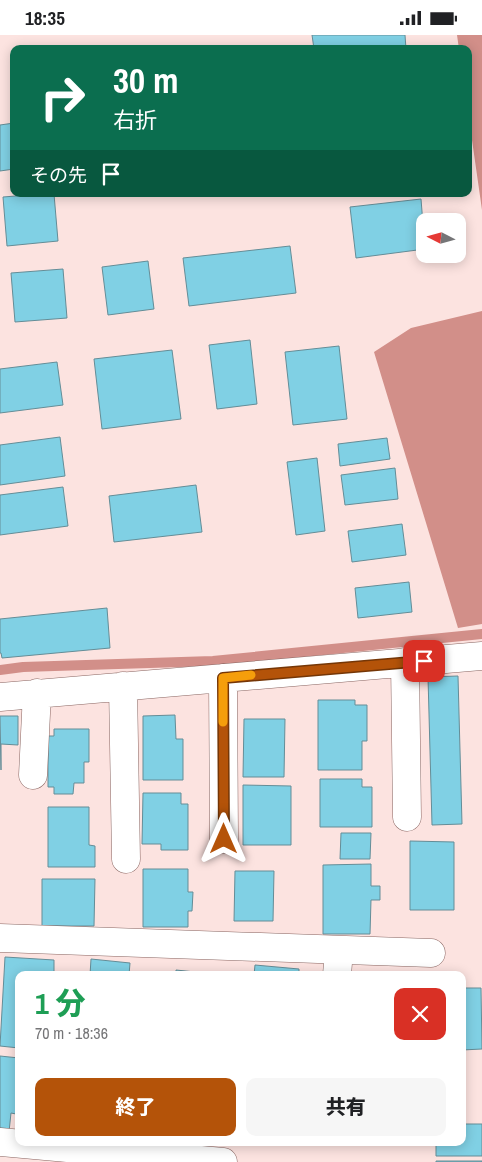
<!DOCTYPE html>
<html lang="ja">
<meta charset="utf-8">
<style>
body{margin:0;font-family:"Archivo Narrow","Noto Sans JP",sans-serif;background:#f6f6f6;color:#202124;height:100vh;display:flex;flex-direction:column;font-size:19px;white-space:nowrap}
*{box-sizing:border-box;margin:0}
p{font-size:16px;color:#757577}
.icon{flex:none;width:28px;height:28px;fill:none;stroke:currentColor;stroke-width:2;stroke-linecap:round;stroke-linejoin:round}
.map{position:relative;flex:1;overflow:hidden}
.drawer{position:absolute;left:15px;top:936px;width:451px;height:175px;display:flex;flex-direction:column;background:#fff;border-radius:10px;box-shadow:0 2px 12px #0003}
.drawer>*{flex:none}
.hud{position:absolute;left:10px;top:10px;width:462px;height:152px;border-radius:10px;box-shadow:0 2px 12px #0003;background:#0b6e4f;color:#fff;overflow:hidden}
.needle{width:32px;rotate:276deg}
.fabs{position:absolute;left:416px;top:178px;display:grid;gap:10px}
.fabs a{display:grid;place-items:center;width:50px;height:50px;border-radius:10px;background:#fff;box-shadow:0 2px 12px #0003;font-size:25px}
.pin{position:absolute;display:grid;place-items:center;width:42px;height:42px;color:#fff;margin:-21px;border-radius:10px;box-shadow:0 2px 8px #0006}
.me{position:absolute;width:55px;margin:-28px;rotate:0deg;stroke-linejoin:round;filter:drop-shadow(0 0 4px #0008)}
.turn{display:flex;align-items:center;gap:18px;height:105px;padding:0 20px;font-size:22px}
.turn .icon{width:65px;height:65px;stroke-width:2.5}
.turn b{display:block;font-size:35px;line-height:42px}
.then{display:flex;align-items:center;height:48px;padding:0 20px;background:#0003;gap:10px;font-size:19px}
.round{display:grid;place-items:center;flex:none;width:52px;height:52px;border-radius:10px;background:#f6f6f6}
.summary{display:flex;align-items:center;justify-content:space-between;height:85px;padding:0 20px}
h1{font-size:30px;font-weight:800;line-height:38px;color:#1e9e55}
.button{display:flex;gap:10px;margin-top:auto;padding:10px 20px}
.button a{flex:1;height:58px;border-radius:10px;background:#b45309;color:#fff;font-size:20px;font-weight:800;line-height:58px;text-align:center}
.button a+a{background:#f6f6f6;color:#202124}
.status{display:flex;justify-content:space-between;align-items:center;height:35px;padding:0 25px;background:#fff;direction:ltr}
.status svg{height:14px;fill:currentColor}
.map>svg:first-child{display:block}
.water{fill:#d28f89}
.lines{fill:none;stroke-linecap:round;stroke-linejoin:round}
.stream{stroke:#d28f89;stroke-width:10}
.building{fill:#80d0e4;stroke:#648d97}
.street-casing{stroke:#8a6662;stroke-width:29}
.street{stroke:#fff;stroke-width:28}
.route-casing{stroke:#753606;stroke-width:12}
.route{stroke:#b45309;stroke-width:9}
.slow{stroke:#f59e0b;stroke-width:9}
</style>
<div class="status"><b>18:35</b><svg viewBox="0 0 49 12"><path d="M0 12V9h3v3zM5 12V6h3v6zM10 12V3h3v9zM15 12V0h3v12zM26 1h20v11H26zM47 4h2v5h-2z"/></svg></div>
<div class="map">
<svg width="482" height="1127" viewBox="0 0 482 1127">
<rect width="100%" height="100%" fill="#fce3e0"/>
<path class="water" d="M 457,0 L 482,0 L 482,175 L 469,84 L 469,14 L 459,14 Z
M 482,276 L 482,589 L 458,593 L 374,317 L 411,293 Z"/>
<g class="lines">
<path class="stream" d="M 0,635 L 23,632 L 213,626 L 482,599"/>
</g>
<path class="building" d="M 312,0 L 405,0 L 406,14 L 314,14 Z
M 14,88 L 14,134 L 0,136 L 0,90 Z
M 41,159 L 54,159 L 58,206 L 7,211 L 3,162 Z
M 421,164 L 425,214 L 356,223 L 350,172 Z
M 290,211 L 296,258 L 189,271 L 183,223 Z
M 148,226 L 154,274 L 108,280 L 102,232 Z
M 63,234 L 67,283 L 15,287 L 11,238 Z
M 250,305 L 257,369 L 217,374 L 209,310 Z
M 339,311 L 347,384 L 293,390 L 285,317 Z
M 172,315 L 181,384 L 102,394 L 94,324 Z
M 57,327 L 63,370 L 0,378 L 0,334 Z
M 60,402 L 65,441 L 0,450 L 0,410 Z
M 387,403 L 390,424 L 340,431 L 338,409 Z
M 317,423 L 325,496 L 296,500 L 287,427 Z
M 395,433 L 398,464 L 345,470 L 341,440 Z
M 196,450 L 202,497 L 114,507 L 109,461 Z
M 63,452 L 68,491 L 0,500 L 0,460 Z
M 402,489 L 406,520 L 352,527 L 348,496 Z
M 409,547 L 412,577 L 358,583 L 355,553 Z
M 107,573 L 110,613 L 2,623 L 1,618 L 0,618 L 0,584 Z
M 458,641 L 462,789 L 432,790 L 428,642 Z
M 318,665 L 355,665 L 355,670 L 367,670 L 367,706 L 362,706 L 362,735 L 318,735 Z
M 175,680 L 176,704 L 183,704 L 183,745 L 143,745 L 143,681 Z
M 0,681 L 18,681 L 18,710 L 1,709 L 1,735 Z
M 244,684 L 285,684 L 284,742 L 243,742 Z
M 54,694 L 89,694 L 89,727 L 84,727 L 84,748 L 74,748 L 73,759 L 54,759 L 54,752 L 48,752 L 48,701 L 54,701 Z
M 320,744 L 362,744 L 362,752 L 372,752 L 372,792 L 320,792 Z
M 243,750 L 291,751 L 291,810 L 243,810 Z
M 143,758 L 181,758 L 181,769 L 188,769 L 188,815 L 161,815 L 161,809 L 142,809 Z
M 48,772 L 89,772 L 89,810 L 95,811 L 95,832 L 48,832 Z
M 341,798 L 371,798 L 370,824 L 340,824 Z
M 410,806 L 454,807 L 454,875 L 410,875 Z
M 371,829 L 371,851 L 380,851 L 380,865 L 371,865 L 370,899 L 323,899 L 323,830 Z
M 143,834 L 188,834 L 188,857 L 193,857 L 192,876 L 188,876 L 188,892 L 143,892 Z
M 235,836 L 274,836 L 273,886 L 234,886 Z
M 42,844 L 95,844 L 94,891 L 42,891 Z
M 5,922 L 54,925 L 54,940 L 19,940 L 19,1013 L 0,1011 Z
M 91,924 L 130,928 L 129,940 L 90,940 Z
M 255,930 L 299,934 L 299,940 L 254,940 Z
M 176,935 L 205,938 L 205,940 L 176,940 Z
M 354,937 L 391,939 L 391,940 L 354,940 Z
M 462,953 L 481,953 L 482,1014 L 462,1015 Z
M 0,1021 L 19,1023 L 19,1054 L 16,1079 L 11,1078 L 9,1097 L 0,1096 Z
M 462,1089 L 482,1089 L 482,1121 L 436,1121 L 436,1108 L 462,1108 Z
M 436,1126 L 482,1126 L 482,1127 L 436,1127 Z"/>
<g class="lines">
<defs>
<path id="street" d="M 405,627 L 407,782
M 223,643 L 224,804
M 123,651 L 126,824
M 0,662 L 482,621
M 33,740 L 37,658
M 0,903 L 431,918
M 337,940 L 339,915
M 0,1107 L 223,1127"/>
</defs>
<use href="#street" class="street-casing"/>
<use href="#street" class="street"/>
</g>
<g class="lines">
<defs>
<path id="route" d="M 224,804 L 223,643 L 424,626"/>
</defs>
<use href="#route" class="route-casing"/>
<use href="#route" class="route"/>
<path class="slow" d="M 223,687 L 223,643 L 251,640"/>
</g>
</svg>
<div class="fabs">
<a><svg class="needle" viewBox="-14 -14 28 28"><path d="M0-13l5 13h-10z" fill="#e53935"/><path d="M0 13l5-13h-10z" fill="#757577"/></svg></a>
</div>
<div class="pin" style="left:424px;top:626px;background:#d93025"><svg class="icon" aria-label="arrive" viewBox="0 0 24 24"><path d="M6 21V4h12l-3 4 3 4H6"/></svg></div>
<svg class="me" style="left:224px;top:804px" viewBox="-20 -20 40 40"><path d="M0-17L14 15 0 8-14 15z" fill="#b45309" stroke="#fff" stroke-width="4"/></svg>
<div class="hud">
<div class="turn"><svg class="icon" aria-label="right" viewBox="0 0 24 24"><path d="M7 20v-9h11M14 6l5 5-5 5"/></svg><div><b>30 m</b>右折</div></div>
<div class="then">その先<svg class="icon" aria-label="arrive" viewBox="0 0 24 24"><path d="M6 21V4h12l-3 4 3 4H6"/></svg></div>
</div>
<section class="drawer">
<div class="summary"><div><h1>1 分</h1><p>70 m · 18:36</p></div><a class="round" style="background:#d93025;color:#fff"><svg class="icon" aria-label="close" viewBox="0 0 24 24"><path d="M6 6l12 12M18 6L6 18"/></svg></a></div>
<div class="button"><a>終了</a><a>共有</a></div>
</section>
</div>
